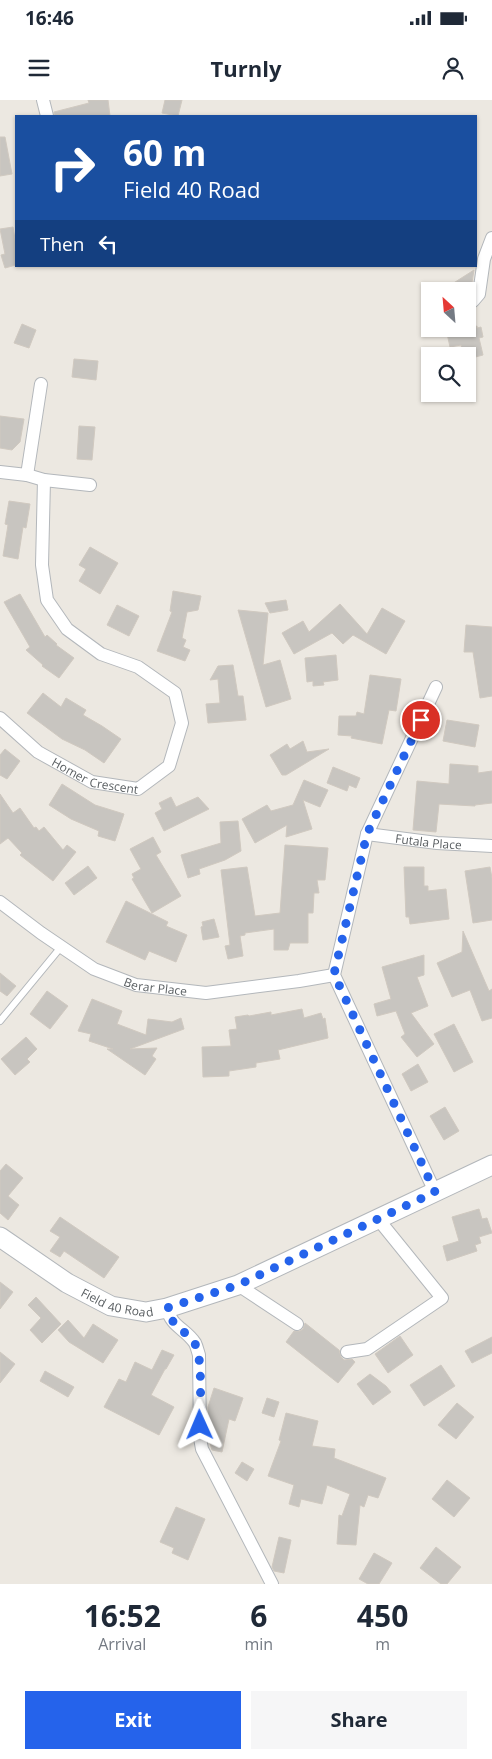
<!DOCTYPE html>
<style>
body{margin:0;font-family:"Open Sans",sans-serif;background:#f6f6f7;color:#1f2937;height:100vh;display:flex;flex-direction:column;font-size:19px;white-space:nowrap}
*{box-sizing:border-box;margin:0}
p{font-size:16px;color:#747a83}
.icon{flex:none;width:28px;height:28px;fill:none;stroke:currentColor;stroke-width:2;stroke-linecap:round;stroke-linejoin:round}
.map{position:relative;height:1484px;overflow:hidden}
.details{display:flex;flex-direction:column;background:#fff;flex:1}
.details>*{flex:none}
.banner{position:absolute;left:15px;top:15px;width:462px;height:152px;border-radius:0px;box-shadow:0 1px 4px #0004;background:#1a4fa0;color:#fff;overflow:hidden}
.needle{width:32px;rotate:334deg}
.tools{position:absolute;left:421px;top:182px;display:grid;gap:10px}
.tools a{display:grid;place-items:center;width:55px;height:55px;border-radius:0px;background:#fff;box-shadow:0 1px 4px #0004;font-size:25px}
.pin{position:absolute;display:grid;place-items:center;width:42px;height:42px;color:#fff;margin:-21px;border:2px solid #fff;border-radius:50%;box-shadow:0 1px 5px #0007}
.me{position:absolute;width:55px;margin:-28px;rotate:359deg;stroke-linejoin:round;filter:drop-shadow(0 0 4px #0008)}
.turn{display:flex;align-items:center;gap:18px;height:105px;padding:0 25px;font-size:22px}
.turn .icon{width:65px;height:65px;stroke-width:2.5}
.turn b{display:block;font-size:35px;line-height:42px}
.then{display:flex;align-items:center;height:48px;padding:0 25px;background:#0003;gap:10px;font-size:19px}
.eta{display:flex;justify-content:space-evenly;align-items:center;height:85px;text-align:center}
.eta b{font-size:30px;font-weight:700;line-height:35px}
.button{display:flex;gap:10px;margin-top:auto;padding:10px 25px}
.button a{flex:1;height:58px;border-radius:0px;background:#2563eb;color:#fff;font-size:20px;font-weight:700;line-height:58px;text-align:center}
.button a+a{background:#f6f6f7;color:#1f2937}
.status{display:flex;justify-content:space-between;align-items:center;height:35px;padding:0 25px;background:#fff;direction:ltr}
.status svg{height:14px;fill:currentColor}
header{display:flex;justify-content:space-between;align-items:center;height:65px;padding:0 25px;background:#fff;font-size:22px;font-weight:700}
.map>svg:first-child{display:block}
.building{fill:#c8c5c0;stroke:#d0c9c0}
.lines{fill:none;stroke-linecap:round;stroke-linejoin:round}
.lane-casing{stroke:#b3b7bb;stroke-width:8}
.street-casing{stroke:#b3b7bb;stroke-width:14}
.secondary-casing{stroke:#b3b7bb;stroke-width:21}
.lane{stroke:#fff;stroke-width:6}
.street{stroke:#fff;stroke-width:12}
.secondary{stroke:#fff;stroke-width:19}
.route{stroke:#2563eb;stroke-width:9;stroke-dasharray:0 16.2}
.labels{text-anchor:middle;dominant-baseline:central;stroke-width:4.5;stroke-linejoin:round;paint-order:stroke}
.street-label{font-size:12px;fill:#595e61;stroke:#fff}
</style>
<div class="status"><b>16:46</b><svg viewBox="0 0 49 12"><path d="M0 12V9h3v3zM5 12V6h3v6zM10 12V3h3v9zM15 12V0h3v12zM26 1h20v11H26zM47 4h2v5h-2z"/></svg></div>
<header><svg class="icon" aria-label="menu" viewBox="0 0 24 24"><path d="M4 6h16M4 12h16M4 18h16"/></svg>Turnly<svg class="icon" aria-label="person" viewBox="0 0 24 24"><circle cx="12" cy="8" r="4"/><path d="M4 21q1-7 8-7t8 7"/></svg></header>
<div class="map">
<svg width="492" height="1484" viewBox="0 0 492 1484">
<rect width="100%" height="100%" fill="#ece8e1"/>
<path class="building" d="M 88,0 L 108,0 L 110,16 L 55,16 L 54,12 L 89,3 Z
M 165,0 L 182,0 L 178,16 L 162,13 Z
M 0,37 L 5,37 L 12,74 L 0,76 Z
M 13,127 L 16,145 L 16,165 L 5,168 L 1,155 L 5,154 L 0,129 Z
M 474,170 L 471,189 L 468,191 L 441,191 Z
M 22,224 L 36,230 L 29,248 L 14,243 Z
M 477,226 L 477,228 L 481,227 L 483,237 L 479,238 L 483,255 L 468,259 L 468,256 L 464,256 L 461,245 L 450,247 L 446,229 L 468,229 Z
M 74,259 L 98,261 L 96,280 L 72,277 Z
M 0,316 L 24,319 L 20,342 L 12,350 L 0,348 Z
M 79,326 L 95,327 L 92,360 L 77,359 Z
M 9,401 L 30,404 L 26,428 L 23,427 L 18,459 L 3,456 L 8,425 L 5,424 Z
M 90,447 L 118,463 L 100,494 L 79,481 L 86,469 L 79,465 Z
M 173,491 L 201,496 L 198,510 L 187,512 L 182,538 L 186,540 L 183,547 L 190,550 L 185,561 L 157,551 L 172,512 L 170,511 Z
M 20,494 L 45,537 L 47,535 L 57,544 L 56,545 L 74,558 L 59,578 L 42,566 L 43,565 L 26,550 L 30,547 L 4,502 Z
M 286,500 L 288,510 L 270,513 L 265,503 Z
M 340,504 L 367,534 L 382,508 L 405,521 L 386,554 L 353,535 L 343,544 L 332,533 L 294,554 L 282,533 L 303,521 L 309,532 Z
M 117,505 L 139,516 L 129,536 L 107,525 Z
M 238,510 L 268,513 L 263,565 L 280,560 L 291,599 L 266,607 Z
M 466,525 L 492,527 L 492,596 L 480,598 L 473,552 L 464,552 Z
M 336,555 L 338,580 L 323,582 L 324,585 L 313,586 L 313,581 L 307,582 L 305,558 Z
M 233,565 L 238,596 L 243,596 L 246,620 L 208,623 L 206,604 L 220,603 L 218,579 L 210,580 L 218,566 Z
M 370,575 L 401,579 L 396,611 L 389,610 L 382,644 L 351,638 L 352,636 L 338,635 L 339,616 L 356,616 L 357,612 L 364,614 Z
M 43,593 L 61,607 L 66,598 L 86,610 L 83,615 L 102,626 L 121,639 L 104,663 L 85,650 L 62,639 L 27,613 Z
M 447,620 L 479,625 L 475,647 L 443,641 Z
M 303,641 L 307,652 L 329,649 L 286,675 L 282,675 L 270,655 L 287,644 L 290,649 Z
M 5,649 L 20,661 L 7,679 L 0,675 L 0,655 Z
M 450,664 L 478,666 L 478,673 L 492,671 L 492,703 L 475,705 L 475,706 L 439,704 L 436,732 L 413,730 L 417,681 L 449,684 Z
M 333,667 L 360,678 L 356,688 L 349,685 L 347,691 L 327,683 Z
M 304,680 L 328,690 L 320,707 L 303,700 L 312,729 L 286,737 L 287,725 L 255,743 L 242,719 L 267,705 L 271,711 L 293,705 Z
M 62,684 L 95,705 L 124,714 L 115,741 L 98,736 L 99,731 L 71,719 L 49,705 Z
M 0,694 L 13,713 L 20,708 L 34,728 L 36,727 L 39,731 L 44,727 L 63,750 L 67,745 L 76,752 L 53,781 L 20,755 L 22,753 L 8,738 L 0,744 Z
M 171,697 L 176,707 L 198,697 L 209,709 L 164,731 L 155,713 L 162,709 L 159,703 Z
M 238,721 L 241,751 L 225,760 L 199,769 L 200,774 L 188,778 L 181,755 L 221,743 L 220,722 Z
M 153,737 L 161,752 L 156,755 L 181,796 L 152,813 L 132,779 L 134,778 L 132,774 L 141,769 L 130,749 Z
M 285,745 L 328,748 L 325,780 L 317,780 L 319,793 L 314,793 L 313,813 L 308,813 L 308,843 L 290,843 L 288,850 L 274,850 L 274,829 L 245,833 L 245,835 L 240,836 L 243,856 L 228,859 L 225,846 L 230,845 L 221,770 L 247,767 L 255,816 L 280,813 Z
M 88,766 L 97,778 L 74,795 L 65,783 Z
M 404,767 L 424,767 L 424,786 L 428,786 L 428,791 L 446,789 L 449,819 L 410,824 L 409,817 L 406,817 Z
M 490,767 L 492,778 L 492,820 L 473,823 L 465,771 Z
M 126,801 L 168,822 L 166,826 L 187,835 L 176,862 L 149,851 L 145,860 L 106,842 Z
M 214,819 L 219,837 L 203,840 L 201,827 L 203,826 L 202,822 Z
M 463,831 L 489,891 L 492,889 L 492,918 L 482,921 L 470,890 L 452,897 L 437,863 L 462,852 Z
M 424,855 L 424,875 L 417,877 L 428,906 L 411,913 L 434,944 L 417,957 L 401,937 L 405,934 L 396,911 L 377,916 L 374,904 L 391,899 L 382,867 Z
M 0,873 L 16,886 L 7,896 L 0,891 Z
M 47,891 L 68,906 L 50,929 L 30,914 Z
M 92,899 L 122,911 L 117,924 L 146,935 L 148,919 L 172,922 L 181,918 L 184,929 L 130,949 L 157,948 L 152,956 L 156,959 L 145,975 L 107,949 L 113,949 L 89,941 L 91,934 L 78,931 Z
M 302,909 L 304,918 L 321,913 L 323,919 L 325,918 L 328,938 L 278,950 L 280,959 L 256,963 L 256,967 L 229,971 L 229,976 L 203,977 L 202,947 L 231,946 L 229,930 L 237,929 L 235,917 L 248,915 L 249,916 L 271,912 L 271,915 Z
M 454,924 L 473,962 L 454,972 L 434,934 Z
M 26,937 L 37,949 L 27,959 L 30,962 L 15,975 L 1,959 Z
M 418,964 L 428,982 L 411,991 L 402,974 Z
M 445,1007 L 459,1031 L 444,1040 L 430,1016 Z
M 6,1064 L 23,1078 L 8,1096 L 19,1105 L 8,1120 L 0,1113 L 0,1071 Z
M 479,1109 L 482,1119 L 487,1118 L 492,1133 L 479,1137 L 481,1143 L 475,1145 L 477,1151 L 447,1161 L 443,1146 L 459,1141 L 452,1117 Z
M 60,1117 L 119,1157 L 104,1178 L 64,1151 L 60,1157 L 50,1151 L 60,1137 L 50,1131 Z
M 0,1182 L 13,1192 L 0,1209 Z
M 36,1197 L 61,1224 L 42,1243 L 30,1230 L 41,1218 L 28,1205 Z
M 68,1220 L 84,1238 L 93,1224 L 118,1240 L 103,1263 L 69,1242 L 58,1230 Z
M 305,1223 L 339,1250 L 341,1257 L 344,1260 L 352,1259 L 355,1262 L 338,1283 L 286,1242 L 294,1231 L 300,1231 L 303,1229 Z
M 400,1236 L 413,1255 L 388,1273 L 375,1254 Z
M 492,1237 L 492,1253 L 472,1263 L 465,1251 Z
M 162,1250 L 174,1255 L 166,1269 L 165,1269 L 151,1295 L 174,1307 L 159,1335 L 104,1307 L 119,1279 L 126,1282 L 135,1262 L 152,1270 Z
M 0,1252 L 15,1264 L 0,1283 Z
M 441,1265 L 455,1286 L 424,1306 L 410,1285 Z
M 45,1271 L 74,1287 L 68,1297 L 40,1281 Z
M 370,1274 L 386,1286 L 391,1292 L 373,1305 L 357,1284 Z
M 214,1288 L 243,1298 L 235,1321 L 229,1319 L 222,1352 L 212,1350 L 208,1337 L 208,1307 Z
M 267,1298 L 279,1302 L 274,1317 L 262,1313 Z
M 457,1303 L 474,1317 L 456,1339 L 438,1325 Z
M 286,1313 L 318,1321 L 312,1346 L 335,1349 L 334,1358 L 386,1378 L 378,1398 L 368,1395 L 364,1407 L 360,1405 L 356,1445 L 337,1444 L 339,1415 L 342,1416 L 350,1394 L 327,1385 L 322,1404 L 301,1399 L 299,1407 L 289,1404 L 294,1385 L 268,1376 L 281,1341 L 279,1340 Z
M 242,1362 L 254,1369 L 247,1381 L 235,1373 Z
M 447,1380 L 470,1398 L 454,1417 L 432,1399 Z
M 176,1407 L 205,1419 L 188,1460 L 172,1453 L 174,1448 L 160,1442 Z
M 279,1437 L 291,1440 L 284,1473 L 274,1471 L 272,1467 Z
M 436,1447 L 461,1467 L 447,1484 L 441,1484 L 420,1468 Z
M 374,1453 L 392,1463 L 379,1484 L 368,1484 L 359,1479 Z"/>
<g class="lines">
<defs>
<path id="lane" d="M 0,921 L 61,847"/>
<g id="street">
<path d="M 43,0 L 47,16"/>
<path d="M 473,201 L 479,194 L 484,159 L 492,138"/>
<path d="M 0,372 L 27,375 L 44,380 L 90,385"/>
<path d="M 27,375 L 41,284"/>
<path id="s1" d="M 0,618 L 38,652 L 92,682 L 138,689 L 169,666 L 182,623 L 175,593 L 138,567 L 101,554 L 67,529 L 47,500 L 42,465 L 44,380"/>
<path id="s2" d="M 367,734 L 437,743 L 492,746"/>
<path id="s3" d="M 0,802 L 41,833 L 94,869 L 136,885 L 206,893 L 299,881 L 334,875"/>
<path d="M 435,1092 L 334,875 L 367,734 L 436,587"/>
<path d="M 238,1185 L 297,1224"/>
<path d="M 167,1208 C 171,1227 185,1228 195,1243 C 197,1247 198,1252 199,1255 L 200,1338 L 202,1349 L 272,1484"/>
<path d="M 347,1252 L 367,1249 L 442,1198 L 378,1119"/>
</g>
<g id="secondary">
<path id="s4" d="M 0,1137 L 67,1183 L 111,1206 L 146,1212 L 167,1208 L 238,1185 L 492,1065"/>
</g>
</defs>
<use href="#lane" class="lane-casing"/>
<use href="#street" class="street-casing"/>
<use href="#secondary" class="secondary-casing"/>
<use href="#lane" class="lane"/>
<use href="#street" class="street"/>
<use href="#secondary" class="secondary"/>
</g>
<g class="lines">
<path class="route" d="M 200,1325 C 200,1307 203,1257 195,1244 C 185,1229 171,1227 167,1208 L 238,1185 L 435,1092 L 334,874 L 367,734 L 421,620"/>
</g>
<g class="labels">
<g class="street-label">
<text stroke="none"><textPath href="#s1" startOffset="114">Homer Crescent</textPath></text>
<text stroke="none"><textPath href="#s2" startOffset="62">Futala Place</textPath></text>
<text stroke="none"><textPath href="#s3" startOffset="180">Berar Place</textPath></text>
<text stroke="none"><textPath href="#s4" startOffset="136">Field 40 Road</textPath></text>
</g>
</g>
</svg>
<div class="tools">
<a><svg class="needle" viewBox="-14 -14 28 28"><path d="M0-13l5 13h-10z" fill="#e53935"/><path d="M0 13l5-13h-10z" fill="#747a83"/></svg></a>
<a><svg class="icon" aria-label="search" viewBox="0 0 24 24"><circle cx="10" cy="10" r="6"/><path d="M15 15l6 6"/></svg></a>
</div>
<div class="pin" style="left:421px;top:620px;background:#d93025"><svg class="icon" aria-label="arrive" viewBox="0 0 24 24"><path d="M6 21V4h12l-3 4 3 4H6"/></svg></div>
<svg class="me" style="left:200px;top:1325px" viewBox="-20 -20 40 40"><path d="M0-17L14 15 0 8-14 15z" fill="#2563eb" stroke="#fff" stroke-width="4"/></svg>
<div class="banner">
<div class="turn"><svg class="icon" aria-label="right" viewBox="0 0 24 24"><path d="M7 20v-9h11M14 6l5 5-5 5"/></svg><div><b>60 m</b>Field 40 Road</div></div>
<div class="then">Then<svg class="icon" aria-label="left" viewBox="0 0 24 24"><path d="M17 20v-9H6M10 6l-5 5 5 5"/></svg></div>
</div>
</div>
<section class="details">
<div class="eta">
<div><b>16:52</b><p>Arrival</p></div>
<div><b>6</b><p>min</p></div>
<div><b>450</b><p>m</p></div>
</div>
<div class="button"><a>Exit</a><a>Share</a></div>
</section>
